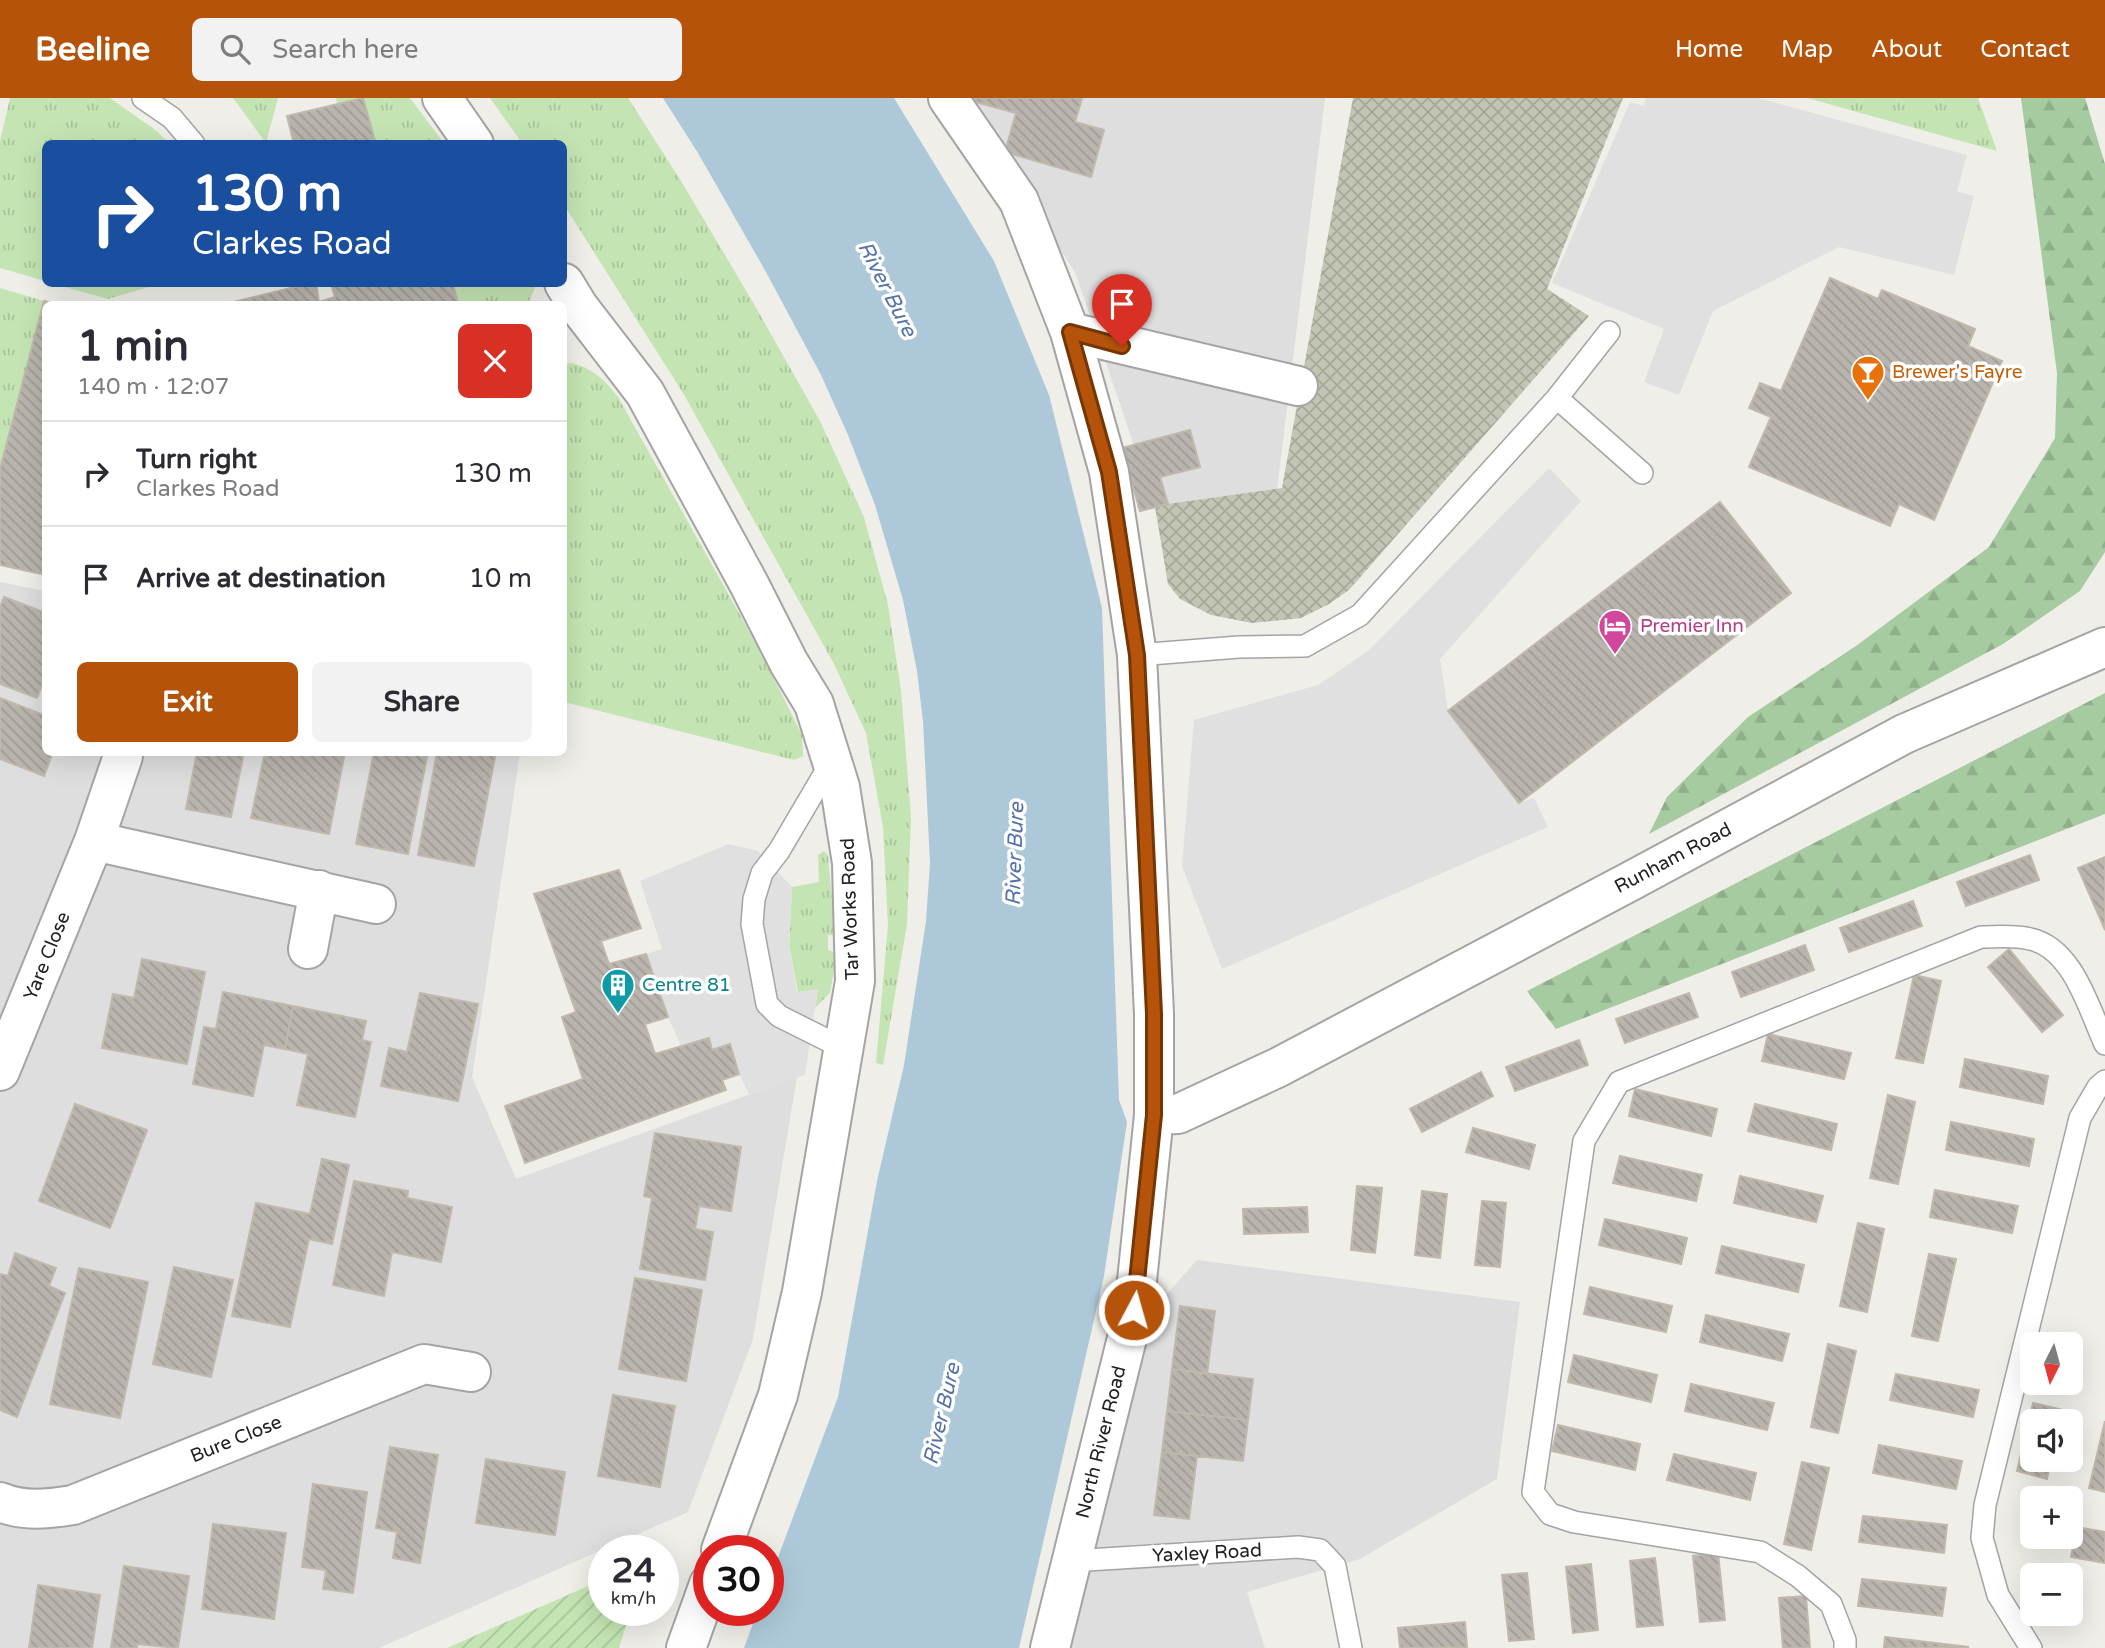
<!DOCTYPE html>
<meta charset="utf-8">
<style>
body{margin:0;font-family:"Varela Round",sans-serif;background:#f2f2f3;color:#2b2b33;height:100vh;display:flex;flex-direction:column;font-size:26px;white-space:nowrap}
*{box-sizing:border-box;margin:0}
p{font-size:23px;color:#7c7c81}
.icon{flex:none;width:38px;height:38px;fill:none;stroke:currentColor;stroke-width:2;stroke-linecap:round;stroke-linejoin:round}
.map{position:relative;flex:1;overflow:hidden}
.drawer{position:absolute;left:42px;top:203px;width:525px;height:455px;display:flex;flex-direction:column;background:#fff;border-radius:10px;box-shadow:0 7px 28px #0002}
.drawer>*{flex:none}
.guide{position:absolute;left:42px;top:42px;width:525px;height:147px;border-radius:10px;box-shadow:0 7px 28px #0002;background:#1a4fa0;color:#fff;overflow:hidden}
.needle{width:46px;rotate:186deg}
.buttons{position:absolute;left:2020px;top:1234px;display:grid;gap:14px}
.buttons a{display:grid;place-items:center;width:63px;height:63px;border-radius:10px;background:#fff;box-shadow:0 7px 28px #0002;font-size:35px}
.speed{position:absolute;left:588px;top:1437px;display:flex;gap:14px;font-size:35px;font-weight:700;text-align:center}
.speed>*{display:grid;place-content:center;width:91px;height:91px;border-radius:50%;background:#fff;box-shadow:0 7px 28px #0002;line-height:1}
.speed small{font-size:18px;font-weight:400}
.speed .limit{border:10px solid #d22;background:#fff;color:#111}
.pin{position:absolute;display:grid;place-items:center;width:60px;height:60px;color:#fff;margin:-72px -30px;border-radius:50% 50% 50% 0;rotate:-45deg;box-shadow:0 0 7px #0007}
.pin .icon{rotate:45deg}
.me{position:absolute;width:77px;margin:-38px;rotate:6deg;stroke-linejoin:round;filter:drop-shadow(0 0 5px #0008)}
.turn{display:flex;align-items:center;gap:24px;height:147px;padding:0 35px;font-size:32px}
.turn .icon{width:91px;height:91px;stroke-width:2.5}
.turn b{display:block;font-size:49px;line-height:60px}
.round{display:grid;place-items:center;flex:none;width:74px;height:74px;border-radius:10px;background:#f2f2f3}
.head{display:flex;align-items:center;justify-content:space-between;height:119px;padding:0 35px}
h1{font-size:42px;font-weight:800;line-height:52px}
.button{display:flex;gap:14px;margin-top:auto;padding:14px 35px}
.button a{flex:1;height:80px;border-radius:10px;background:#b45309;color:#fff;font-size:28px;font-weight:800;line-height:80px;text-align:center}
.button a+a{background:#f2f2f3;color:#2b2b33}
ul{padding:0;list-style:none}
li{display:flex;align-items:center;gap:21px;height:105px;padding:0 35px;border-top:2px solid #e1e1e2}
li div{flex:1}
li b{display:block;font-size:26px}
li em{font-style:normal}
header{display:flex;align-items:center;gap:42px;box-sizing:border-box;height:98px;padding:0 35px;background:#b45309;color:#fff}
header strong{font-size:33px}
nav{display:flex;gap:38px;margin-inline-start:auto;font-size:24px}
.search{width:490px;height:63px;background:#f2f2f3;display:flex;align-items:center;gap:18px;box-sizing:border-box;padding:0 24px;border-radius:10px;color:#7c7c81;font-size:26px}
.map>svg:first-child{display:block}
.residential{fill:#dedede}
.construction{fill:url(#construction-cross-hatch)}
.grass{fill:url(#grass-tufts)}
.forest{fill:url(#forest-firs)}
.garden{fill:url(#garden-furrows)}
.parking{fill:#e0e0e0}
.water{fill:#adc9d9}
.building{fill:url(#building-back-hatch);stroke:#c0b8ab;stroke-width:2}
.lines{fill:none;stroke-linecap:round;stroke-linejoin:round}
.service-casing{stroke:#a4a4a4;stroke-width:24}
.minor-casing{stroke:#a4a4a4;stroke-width:42}
.service{stroke:#fff;stroke-width:21}
.minor{stroke:#fff;stroke-width:38}
.route-casing{stroke:#753606;stroke-width:18}
.route{stroke:#b45309;stroke-width:12}
.labels{text-anchor:middle;dominant-baseline:central;stroke-width:7;stroke-linejoin:round;paint-order:stroke}
.food-label{font-size:19px;fill:#c56008;stroke:#fff;text-anchor:start}
.hotel-label{font-size:19px;fill:#b23c85;stroke:#fff;text-anchor:start}
.street-label{font-size:19px;fill:#202020;stroke:#fff}
.culture-label{font-size:19px;fill:#0d838f;stroke:#fff;text-anchor:start}
.water-label{font-size:21px;font-style:italic;fill:#5572a8;stroke:#fff}
</style>
<header>
<strong>Beeline</strong>
<div class="search"><svg class="icon" aria-label="search" viewBox="0 0 24 24"><circle cx="10" cy="10" r="6"/><path d="M15 15l6 6"/></svg>Search here</div>
<nav><a>Home</a><a>Map</a><a>About</a><a>Contact</a></nav>
</header>
<div class="map">
<svg width="2105" height="1550" viewBox="0 0 2105 1550">
<defs>
<pattern id="construction-cross-hatch" width="8" height="8" patternUnits="userSpaceOnUse" patternTransform="scale(1.75)"><rect width="8" height="8" fill="#c2c4b4"/><path d="M0 0l8 8M0 8l8-8" fill="none" stroke="#a6a89a"/></pattern>
<pattern id="grass-tufts" width="24" height="20" patternUnits="userSpaceOnUse" patternTransform="scale(1.75)"><rect width="24" height="20" fill="#c4e5b3"/><path d="M3 7l-1-3M5 7V3M7 7l1-3M15 17l-1-3M17 17v-4M19 17l1-3" fill="none" stroke="#a8c49a"/></pattern>
<pattern id="forest-firs" width="22" height="20" patternUnits="userSpaceOnUse" patternTransform="scale(1.75)"><rect width="22" height="20" fill="#a7cba1"/><path d="M5 1l3.5 6h-7zM16 11l3.5 6h-7z" fill="#8fae8a"/></pattern>
<pattern id="garden-furrows" width="10" height="10" patternUnits="userSpaceOnUse" patternTransform="scale(1.75)"><rect width="10" height="10" fill="#c4e5b3"/><path d="M-1 1l2-2M0 10L10 0M9 11l2-2" fill="none" stroke="#a8c49a"/></pattern>
<pattern id="building-back-hatch" width="6" height="6" patternUnits="userSpaceOnUse" patternTransform="scale(1.75)"><rect width="6" height="6" fill="#b9b5ae"/><path d="M-1 5l2 2M0 0l6 6M5-1l2 2" fill="none" stroke="#9f9b95"/></pattern>
</defs>
<rect width="100%" height="100%" fill="#f0eee8"/>
<path class="residential" d="M 960,0 L 1325,0 L 1277,392 L 1155,409 L 1075,174 Z
M 0,484 L 45,493 L 46,654 L 520,655 L 472,979 L 516,1081 L 797,979 L 753,1241 L 688,1414 L 379,1550 L 0,1550 Z
M 1197,1162 L 1520,1204 L 1497,1381 L 1360,1461 L 1247,1494 L 1265,1550 L 1069,1550 L 1151,1214 Z"/>
<path class="construction" d="M 1353,0 L 1623,0 L 1547,191 L 1589,218 L 1349,492 L 1329,506 L 1301,520 L 1252,525 L 1211,517 L 1180,501 L 1168,486 L 1155,409 L 1168,406 L 1282,390 Z"/>
<path class="grass" d="M 10,0 L 110,0 L 158,34 L 168,45 L 46,46 L 45,183 L 0,170 L 0,43 Z
M 233,0 L 278,0 L 266,45 Z
M 336,0 L 410,0 L 444,45 L 376,45 L 363,1 L 337,6 Z
M 490,0 L 628,0 L 681,83 L 754,206 L 820,323 L 864,419 L 888,507 L 901,592 L 911,719 L 907,826 L 883,967 L 876,965 L 888,827 L 883,729 L 866,635 L 833,564 L 683,295 L 564,107 L 564,46 L 522,45 Z
M 1807,0 L 1978,0 L 1997,53 Z
M 54,186 L 159,186 L 108,201 Z
M 453,186 L 535,186 L 536,187 L 528,206 L 458,206 Z
M 0,190 L 44,203 L 0,371 Z
M 570,265 C 592,269 605,282 618,299 L 758,549 L 802,637 L 803,658 L 794,662 L 564,604 L 564,266 Z
M 824,753 L 828,757 L 835,837 L 828,837 L 828,852 L 837,855 L 830,895 L 815,910 L 818,892 L 798,894 L 789,847 L 792,789 L 819,784 L 818,757 Z"/>
<path class="forest" d="M 2021,0 L 2085,0 L 2105,66 L 2105,454 L 2080,493 L 2003,546 L 1649,736 L 1667,699 L 1748,619 L 1856,548 L 1989,449 L 2055,340 L 2057,275 Z
M 2105,595 L 2105,716 L 1556,931 L 1527,893 Z"/>
<path class="garden" d="M 604,1481 L 604,1512 L 631,1512 L 619,1550 L 447,1550 Z"/>
<path class="parking" d="M 1646,0 L 1758,0 L 1967,57 L 1957,93 L 1974,98 L 1954,177 L 1839,149 L 1713,213 L 1679,297 L 1644,284 L 1664,231 L 1552,185 L 1630,4 L 1644,8 Z
M 1549,370 L 1581,403 L 1440,561 L 1448,613 L 1519,705 L 1534,700 L 1548,729 L 1222,871 L 1182,768 L 1194,622 L 1318,587 L 1368,553 Z
M 728,746 L 758,753 L 792,789 L 789,847 L 797,894 L 818,891 L 805,977 L 749,996 L 739,976 L 730,946 L 712,952 L 709,940 L 681,948 L 668,919 L 646,856 L 662,851 L 640,783 Z"/>
<path class="water" d="M 663,0 L 894,0 L 994,163 L 1049,297 L 1102,510 L 1119,1002 L 1127,1024 L 1104,1178 L 1019,1550 L 744,1550 L 758,1512 L 768,1512 L 768,1486 L 838,1299 L 877,1083 L 904,967 L 926,823 L 930,765 L 923,623 L 917,573 L 903,502 L 875,407 L 848,337 L 821,277 L 766,174 L 698,55 Z"/>
<path class="building" d="M 363,0 L 376,46 L 294,46 L 287,18 Z
M 973,0 L 1082,0 L 1075,24 L 1104,32 L 1091,79 L 1005,54 L 1016,15 L 972,3 Z
M 1830,180 L 1878,201 L 1882,192 L 1975,231 L 1968,248 L 2002,263 L 1934,422 L 1899,406 L 1890,428 L 1749,369 L 1771,319 L 1749,310 L 1755,297 L 1760,285 L 1781,293 Z
M 307,186 L 316,186 L 319,204 L 335,199 L 331,186 L 453,186 L 458,206 L 225,206 Z
M 44,203 L 57,206 L 46,206 L 46,477 L 0,467 L 0,371 Z
M 1190,332 L 1200,369 L 1160,379 L 1168,406 L 1140,413 L 1122,350 Z
M 1720,404 L 1791,495 L 1519,705 L 1448,613 Z
M 4,499 L 46,515 L 46,577 L 37,600 L 0,586 L 0,509 Z
M 0,600 L 46,618 L 46,654 L 53,654 L 44,678 L 0,661 Z
M 197,654 L 244,654 L 231,719 L 186,711 Z
M 265,654 L 345,654 L 329,736 L 251,720 Z
M 374,654 L 404,654 L 427,659 L 408,756 L 356,746 Z
M 437,654 L 496,654 L 474,768 L 418,757 Z
M 2030,757 L 2039,782 L 1966,808 L 1957,784 Z
M 2105,759 L 2105,832 L 2078,770 Z
M 619,772 L 641,830 L 601,843 L 609,866 L 646,856 L 668,919 L 645,926 L 655,956 L 709,940 L 712,952 L 730,946 L 739,976 L 722,982 L 726,992 L 525,1065 L 505,1008 L 583,981 L 562,919 L 576,914 L 534,796 Z
M 1913,803 L 1922,828 L 1849,854 L 1840,830 Z
M 1805,847 L 1814,872 L 1741,899 L 1732,874 Z
M 2009,851 L 2063,917 L 2042,934 L 1988,869 Z
M 142,861 L 205,874 L 187,966 L 102,950 L 113,896 L 134,900 Z
M 1914,877 L 1941,883 L 1923,965 L 1896,960 Z
M 223,894 L 293,908 L 285,951 L 264,947 L 253,998 L 193,986 L 204,929 L 216,931 Z
M 420,895 L 478,906 L 458,1003 L 381,988 L 389,950 L 407,954 Z
M 1689,895 L 1698,919 L 1625,945 L 1616,921 Z
M 293,908 L 366,923 L 362,942 L 371,944 L 355,1019 L 297,1007 L 308,956 L 285,951 Z
M 1768,936 L 1851,955 L 1844,981 L 1762,963 Z
M 1579,942 L 1588,967 L 1515,993 L 1506,969 Z
M 1965,961 L 2048,978 L 2043,1006 L 1960,989 Z
M 1481,974 L 1493,998 L 1422,1034 L 1410,1011 Z
M 1635,991 L 1717,1011 L 1711,1038 L 1629,1018 Z
M 1888,997 L 1915,1004 L 1898,1086 L 1870,1080 Z
M 75,1006 L 147,1032 L 110,1130 L 39,1103 Z
M 1755,1006 L 1837,1026 L 1831,1052 L 1748,1033 Z
M 1951,1024 L 2034,1041 L 2029,1068 L 1946,1052 Z
M 1473,1030 L 1535,1047 L 1529,1071 L 1466,1054 Z
M 655,1035 L 741,1049 L 731,1113 L 699,1108 L 695,1131 L 713,1134 L 705,1182 L 640,1171 L 652,1100 L 644,1098 Z
M 1620,1058 L 1702,1077 L 1696,1103 L 1613,1085 Z
M 322,1061 L 349,1067 L 332,1146 L 309,1141 L 290,1229 L 232,1218 L 256,1105 L 310,1116 Z
M 1740,1078 L 1823,1098 L 1816,1124 L 1734,1105 Z
M 354,1083 L 408,1093 L 407,1100 L 452,1109 L 441,1164 L 392,1154 L 384,1198 L 333,1187 Z
M 1357,1088 L 1382,1090 L 1375,1155 L 1351,1152 Z
M 1935,1092 L 2018,1108 L 2012,1135 L 1930,1119 Z
M 1422,1093 L 1447,1096 L 1440,1160 L 1415,1157 Z
M 1482,1103 L 1506,1105 L 1500,1169 L 1475,1167 Z
M 1307,1109 L 1308,1134 L 1244,1136 L 1243,1111 Z
M 1605,1121 L 1687,1140 L 1681,1166 L 1599,1147 Z
M 1858,1125 L 1884,1131 L 1867,1214 L 1840,1208 Z
M 1722,1148 L 1804,1167 L 1798,1194 L 1716,1175 Z
M 15,1155 L 56,1170 L 49,1188 L 65,1195 L 17,1319 L 0,1312 L 0,1176 L 8,1178 Z
M 1929,1156 L 1956,1161 L 1938,1243 L 1912,1238 Z
M 174,1169 L 233,1182 L 211,1279 L 153,1266 Z
M 79,1170 L 148,1184 L 120,1320 L 50,1306 Z
M 635,1180 L 702,1192 L 686,1283 L 619,1271 Z
M 1590,1189 L 1672,1208 L 1666,1234 L 1584,1216 Z
M 1180,1208 L 1215,1213 L 1207,1276 L 1172,1271 Z
M 1706,1217 L 1789,1236 L 1782,1263 L 1700,1244 Z
M 1828,1246 L 1856,1253 L 1838,1335 L 1811,1329 Z
M 1574,1257 L 1657,1277 L 1651,1304 L 1568,1284 Z
M 1172,1271 L 1253,1281 L 1248,1322 L 1167,1313 Z
M 1896,1276 L 1979,1292 L 1973,1319 L 1890,1302 Z
M 1691,1286 L 1774,1305 L 1767,1332 L 1685,1313 Z
M 613,1297 L 675,1308 L 660,1389 L 598,1378 Z
M 2033,1305 L 2063,1312 L 2060,1323 L 2032,1323 L 2032,1362 L 2051,1362 L 2047,1381 L 2017,1373 Z
M 1167,1313 L 1248,1322 L 1243,1363 L 1162,1354 Z
M 2105,1323 L 2105,1394 L 2089,1390 Z
M 1558,1327 L 1640,1346 L 1635,1372 L 1552,1353 Z
M 1879,1347 L 1962,1363 L 1956,1391 L 1873,1375 Z
M 390,1349 L 438,1357 L 420,1465 L 393,1460 L 397,1434 L 376,1430 Z
M 1162,1354 L 1197,1358 L 1189,1421 L 1154,1417 Z
M 1674,1356 L 1756,1375 L 1750,1402 L 1667,1382 Z
M 486,1361 L 565,1374 L 555,1437 L 476,1425 Z
M 1802,1364 L 1829,1370 L 1811,1452 L 1784,1446 Z
M 313,1386 L 367,1394 L 353,1495 L 323,1491 L 326,1472 L 302,1469 Z
M 1863,1418 L 1947,1427 L 1944,1455 L 1859,1444 Z
M 213,1426 L 286,1435 L 274,1521 L 202,1511 Z
M 2077,1429 L 2105,1434 L 2105,1465 L 2071,1459 Z
M 1718,1455 L 1725,1522 L 1700,1524 L 1693,1458 Z
M 1655,1460 L 1663,1527 L 1637,1529 L 1630,1463 Z
M 1591,1466 L 1598,1532 L 1573,1535 L 1566,1469 Z
M 124,1468 L 189,1478 L 178,1550 L 137,1546 L 137,1550 L 111,1550 Z
M 1527,1475 L 1534,1541 L 1509,1543 L 1502,1477 Z
M 1862,1481 L 1946,1490 L 1942,1518 L 1858,1508 Z
M 38,1487 L 100,1497 L 92,1550 L 29,1550 Z
M 1806,1498 L 1810,1550 L 1783,1550 L 1779,1500 Z
M 1465,1524 L 1467,1549 L 1400,1550 L 1398,1530 Z
M 1885,1539 L 1969,1549 L 1884,1550 Z"/>
<g class="lines">
<defs>
<path id="service" d="M 143,0 L 172,20 L 194,46
M 1557,300 L 1609,234
M 1137,557 L 1239,549 L 1305,548 L 1360,517 L 1557,300 L 1642,375
M 832,663 L 779,753 L 762,775 L 754,801 L 752,826 L 767,906 L 779,918 L 843,950
M 1071,1463 L 1298,1449 L 1320,1452 L 1335,1468 L 1351,1550
M 1845,1550 L 1845,1542 L 1831,1506 L 1798,1478 L 1760,1454 L 1574,1424 L 1550,1416 L 1533,1394 L 1584,1043 L 1619,984 L 1981,839 C 1996,839 2015,837 2030,841 C 2073,850 2089,911 2105,946
M 2031,1550 L 1998,1497 L 1982,1440 L 1985,1407 L 2080,1020 L 2098,989 L 2105,983"/>
<path id="minor" d="M 442,0 L 474,46
M 948,0 L 1019,103 L 1070,234 L 1109,374 L 1137,557 L 1154,916 L 1154,1017 L 1134,1212 L 1050,1550
M 564,185 L 578,208 L 645,295 L 749,486 L 789,565 L 814,606 L 840,689 L 852,765 L 855,883 L 802,1194 L 778,1297 L 721,1452
M 1070,234 L 1298,288
M 94,743 L 123,658
M 308,851 L 319,792
M 0,973 L 94,743 L 376,806
M 1154,1017 L 1178,1016 L 1279,969 L 1629,784 L 1904,636 L 2105,549
M 0,1404 C 24,1414 48,1411 73,1407 L 424,1266 L 471,1274
M 686,1550 L 709,1486"/>
</defs>
<use href="#service" class="service-casing"/>
<use href="#minor" class="minor-casing"/>
<use href="#service" class="service"/>
<use href="#minor" class="minor"/>
</g>
<g class="lines">
<defs>
<path id="route" d="M 1122,248 L 1070,234 L 1109,374 L 1137,557 L 1154,916 L 1154,1017 L 1134,1212"/>
</defs>
<use href="#route" class="route-casing"/>
<use href="#route" class="route"/>
</g>
<defs>
<symbol id="bar-pin" viewBox="-11 -11 22 30"><path d="M0 17L-7.5 6A9.5 9.5 0 1 1 7.5 6Z" fill="#e8710a" stroke="#fff"/><path d="M-6-5H6L.8 .8V4.5H3.5V6h-7V4.5H-.8V.8Z" fill="#fff"/></symbol>
<symbol id="hotel-pin" viewBox="-11 -11 22 30"><path d="M0 17L-7.5 6A9.5 9.5 0 1 1 7.5 6Z" fill="#d1479c" stroke="#fff"/><path d="M-6-4.5h1.5V1H6V5H4.5V3h-9V5H-6ZM-4 0a1.8 1.8 0 1 1 3.6 0ZM.5 0V-2.5h3Q6-2.5 6 0Z" fill="#fff"/></symbol>
<symbol id="building-pin" viewBox="-11 -11 22 30"><path d="M0 17L-7.5 6A9.5 9.5 0 1 1 7.5 6Z" fill="#0f9aa8" stroke="#fff"/><path d="M-4-6H4V6H1V3H-1V6H-4ZM-2.5-4.3h1.7v1.8h-1.7ZM.8-4.3h1.7v1.8H.8ZM-2.5-1h1.7V.8h-1.7ZM.8-1h1.7V.8H.8Z" fill="#fff"/></symbol>
</defs>
<g fill-rule="evenodd">
<use href="#bar-pin" x="1849" y="255" width="38" height="52"/>
<use href="#hotel-pin" x="1596" y="509" width="38" height="52"/>
<use href="#building-pin" x="599" y="868" width="38" height="52"/>
</g>
<g class="labels">
<g class="food-label">
<text x="1892" y="274">Brewer's Fayre</text>
</g>
<g class="hotel-label">
<text x="1640" y="528">Premier Inn</text>
</g>
<g class="street-label">
<text transform="translate(1673 760) rotate(-28)">Runham Road</text>
<text transform="translate(850 811) rotate(-92)">Tar Works Road</text>
<text transform="translate(47 858) rotate(-68)">Yare Close</text>
<text transform="translate(236 1341) rotate(-22)">Bure Close</text>
<text transform="translate(1101 1344) rotate(-76)">North River Road</text>
<text transform="translate(1207 1455) rotate(-3)">Yaxley Road</text>
</g>
<g class="culture-label">
<text x="642" y="887">Centre 81</text>
</g>
<g class="water-label">
<text transform="translate(887 191) rotate(63)">River Bure</text>
<text transform="translate(1015 756) rotate(-88)">River Bure</text>
<text transform="translate(942 1316) rotate(-77)">River Bure</text>
</g>
</g>
</svg>
<div class="buttons">
<a><svg class="needle" viewBox="-14 -14 28 28"><path d="M0-13l5 13h-10z" fill="#e53935"/><path d="M0 13l5-13h-10z" fill="#7c7c81"/></svg></a>
<a><svg class="icon" aria-label="sound" viewBox="0 0 24 24"><path d="M4 9h4l5-4v14l-5-4H4zM17 9q2 3 0 6"/></svg></a>
<a>+</a>
<a>−</a>
</div>
<div class="speed"><div>24<small>km/h</small></div><div class="limit">30</div></div>
<div class="pin" style="left:1122px;top:248px;background:#d93025"><svg class="icon" aria-label="arrive" viewBox="0 0 24 24"><path d="M6 21V4h12l-3 4 3 4H6"/></svg></div>
<svg class="me" style="left:1134px;top:1212px" viewBox="-20 -20 40 40"><circle r="17" fill="#b45309" stroke="#fff" stroke-width="3"/><path d="M0-11L8 9 0 5-8 9z" fill="#fff"/></svg>
<div class="guide">
<div class="turn"><svg class="icon" aria-label="right" viewBox="0 0 24 24"><path d="M7 20v-9h11M14 6l5 5-5 5"/></svg><div><b>130 m</b>Clarkes Road</div></div>
</div>
<section class="drawer">
<div class="head"><div><h1>1 min</h1><p>140 m · 12:07</p></div><a class="round" style="background:#d93025;color:#fff"><svg class="icon" aria-label="close" viewBox="0 0 24 24"><path d="M6 6l12 12M18 6L6 18"/></svg></a></div>
<ul>
<li><svg class="icon" aria-label="right" viewBox="0 0 24 24"><path d="M7 20v-9h11M14 6l5 5-5 5"/></svg><div><b>Turn right</b><p>Clarkes Road</p></div><em>130 m</em></li>
<li><svg class="icon" aria-label="arrive" viewBox="0 0 24 24"><path d="M6 21V4h12l-3 4 3 4H6"/></svg><div><b>Arrive at destination</b></div><em>10 m</em></li>
</ul>
<div class="button"><a>Exit</a><a>Share</a></div>
</section>
</div>
